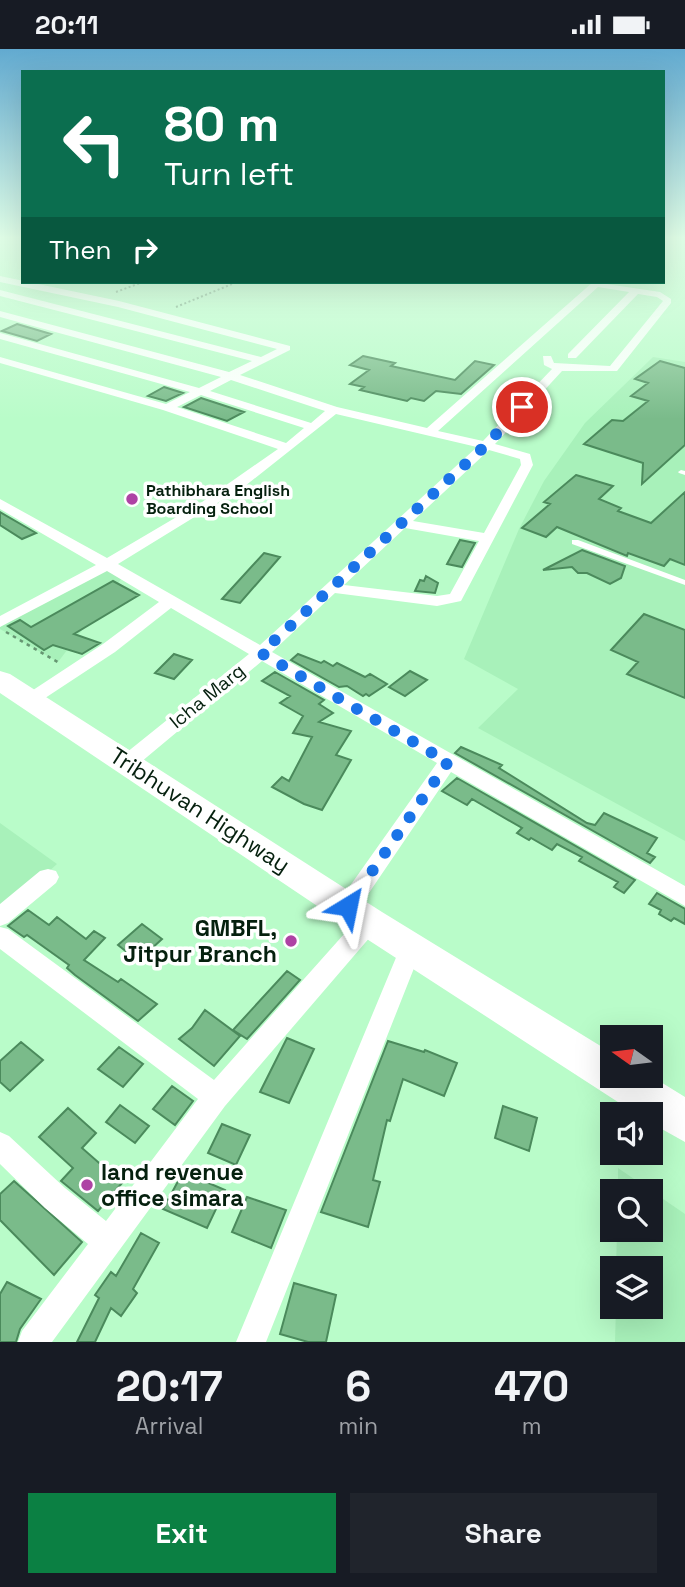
<!DOCTYPE html>
<style>
body{margin:0;font-family:"Space Grotesk",sans-serif;background:#20242c;color:#f1f3f6;height:100vh;display:flex;flex-direction:column;font-size:26px;white-space:nowrap}
*{box-sizing:border-box;margin:0}
p{font-size:23px;color:#9ea1a6}
.icon{flex:none;width:38px;height:38px;fill:none;stroke:currentColor;stroke-width:2;stroke-linecap:round;stroke-linejoin:round}
.map{position:relative;height:1293px;overflow:hidden}
.sheet{display:flex;flex-direction:column;background:#171b24;flex:1}
.sheet>*{flex:none}
.guide{position:absolute;left:21px;top:21px;width:644px;height:214px;border-radius:0px;box-shadow:0 7px 28px #0002;background:#0b6e4f;color:#fff;overflow:hidden}
.needle{width:46px;rotate:284deg}
.tools{position:absolute;left:600px;top:976px;display:grid;gap:14px}
.tools a{display:grid;place-items:center;width:63px;height:63px;border-radius:0px;background:#171b24;box-shadow:0 7px 28px #0002;font-size:35px}
.pin{position:absolute;display:grid;place-items:center;width:60px;height:60px;color:#fff;margin:-30px;border:4px solid #fff;border-radius:50%;box-shadow:0 2px 7px #0007}
.me{position:absolute;width:77px;margin:-38px;rotate:35deg;stroke-linejoin:round;filter:drop-shadow(0 0 5px #0008)}
.turn{display:flex;align-items:center;gap:24px;height:147px;padding:0 28px;font-size:32px}
.turn .icon{width:91px;height:91px;stroke-width:2.5}
.turn b{display:block;font-size:49px;line-height:60px}
.then{display:flex;align-items:center;height:66px;padding:0 28px;background:#0003;gap:14px;font-size:26px}
.eta{display:flex;justify-content:space-evenly;align-items:center;height:119px;text-align:center}
.eta b{font-size:42px;font-weight:800;line-height:49px}
.cta{display:flex;gap:14px;margin-top:auto;padding:14px 28px}
.cta a{flex:1;height:80px;border-radius:0px;background:#0b8043;color:#fff;font-size:28px;font-weight:800;line-height:80px;text-align:center}
.cta a+a{background:#20242c;color:#f1f3f6}
.status{display:flex;justify-content:space-between;align-items:center;height:49px;padding:0 35px;background:#171b24;direction:ltr}
.status svg{height:19px;fill:currentColor}
.map>svg:first-child{display:block}
.built{fill:#a8f1ba}
.building{fill:#7abb8a;stroke:#4b8a5c;stroke-width:2}
.lines{fill:none;stroke-linecap:round;stroke-linejoin:round}
.path-far1{stroke:#669672;stroke-width:2;stroke-dasharray:2 2.5;stroke-linecap:butt}
.path{stroke:#669672;stroke-width:2.5;stroke-dasharray:3.5 4.5;stroke-linecap:butt}
.service{fill:#fff;fill-rule:evenodd}
.minor{fill:#fff;fill-rule:evenodd}
.trunk{fill:#fff;fill-rule:evenodd}
.route{stroke:#1a73e8;stroke-width:12;stroke-dasharray:0 21.6}
.poi-dot{fill:#ae43a4;stroke:#fff;stroke-width:2.5}
.labels{text-anchor:middle;dominant-baseline:central;stroke-width:7;stroke-linejoin:round;paint-order:stroke}
.far-poi-label{font-size:16px;font-weight:bold;fill:#05200e;stroke:#fff;text-anchor:start}
.street-label{font-size:19px;fill:#05200e;stroke:#fff}
.near-street-label{font-size:23px;fill:#05200e;stroke:#fff}
.near-poi-label{font-size:23px;font-weight:bold;fill:#05200e;stroke:#fff;text-anchor:end}
</style>
<div class="status"><b>20:11</b><svg viewBox="0 0 49 12"><path d="M0 12V9h3v3zM5 12V6h3v6zM10 12V3h3v9zM15 12V0h3v12zM26 1h20v11H26zM47 4h2v5h-2z"/></svg></div>
<div class="map">
<svg width="685" height="1293" viewBox="0 0 685 1293">
<rect width="100%" height="100%" fill="#b9fcc9"/>
<path class="built" d="M 653,308 L 685,313 L 685,792 L 478,679 L 518,640 L 464,610 L 519,480 L 544,432 L 585,374 Z
M 109,515 L 125,525 L 58,613 L 0,580 L 0,573 Z
M 0,774 L 57,815 L 0,867 Z
M 618,1119 L 685,1165 L 685,1293 L 615,1293 L 616,1258 L 651,1258 L 651,1220 L 616,1220 L 617,1181 L 651,1181 L 651,1143 L 618,1143 Z"/>
<path class="building" d="M 17,275 L 51,285 L 37,292 L 2,282 Z
M 363,307 L 395,314 L 391,317 L 455,331 L 475,312 L 494,316 L 461,345 L 436,342 L 424,352 L 411,349 L 407,352 L 360,341 L 364,338 L 350,335 L 369,321 L 350,316 Z
M 660,312 L 685,319 L 685,396 L 642,435 L 643,414 L 584,395 L 612,371 L 623,372 L 648,352 L 631,347 L 648,334 L 635,330 Z
M 164,338 L 183,344 L 166,352 L 148,347 Z
M 201,349 L 244,363 L 227,372 L 184,358 Z
M 576,426 L 613,437 L 599,450 L 621,459 L 618,462 L 651,474 L 685,443 L 685,516 L 670,510 L 664,517 L 628,504 L 627,507 L 557,478 L 546,488 L 522,479 L 550,455 L 544,453 Z
M 0,463 L 36,484 L 22,490 L 0,476 Z
M 460,491 L 475,494 L 462,518 L 447,515 Z
M 582,501 L 625,517 L 621,529 L 610,535 L 587,524 L 578,524 L 572,518 L 543,521 Z
M 264,504 L 280,508 L 240,554 L 222,550 Z
M 426,527 L 438,534 L 435,544 L 415,542 L 420,531 L 424,532 Z
M 113,532 L 139,546 L 74,585 L 100,594 L 82,605 L 53,596 L 44,601 L 8,577 L 20,571 L 31,578 Z
M 644,565 L 685,581 L 685,649 L 627,625 L 638,613 L 611,601 Z
M 174,605 L 192,611 L 174,630 L 155,624 Z
M 298,605 L 321,614 L 324,612 L 333,617 L 337,614 L 365,628 L 370,625 L 387,635 L 369,647 L 366,645 L 363,647 L 347,637 L 339,638 L 291,611 Z
M 410,622 L 427,631 L 405,647 L 389,638 Z
M 275,623 L 324,651 L 319,655 L 333,664 L 319,673 L 351,682 L 336,706 L 351,711 L 322,761 L 304,755 L 272,738 L 282,728 L 289,732 L 312,688 L 293,684 L 303,667 L 280,654 L 290,647 L 262,632 Z
M 461,698 L 502,716 L 499,719 L 587,774 L 595,776 L 604,764 L 657,789 L 647,804 L 655,808 L 650,814 L 455,704 Z
M 457,729 L 635,831 L 624,844 L 614,838 L 618,833 L 579,812 L 582,808 L 557,795 L 552,801 L 531,789 L 529,791 L 517,784 L 522,779 L 472,750 L 467,756 L 442,742 Z
M 657,844 L 685,860 L 685,875 L 674,869 L 671,872 L 659,865 L 661,861 L 649,855 Z
M 28,861 L 49,876 L 57,868 L 86,890 L 94,882 L 105,889 L 84,911 L 118,933 L 121,930 L 157,955 L 138,972 L 75,926 L 67,919 L 69,916 L 27,886 L 24,888 L 8,877 Z
M 142,875 L 162,890 L 138,912 L 118,896 Z
M 287,922 L 300,931 L 247,990 L 233,981 Z
M 205,961 L 240,987 L 214,1017 L 179,990 L 192,979 Z
M 287,989 L 314,1000 L 289,1054 L 260,1043 Z
M 388,992 L 424,1003 L 425,1001 L 457,1014 L 444,1047 L 403,1030 L 390,1072 L 387,1071 L 373,1131 L 380,1133 L 368,1178 L 321,1163 Z
M 21,993 L 43,1011 L 10,1042 L 0,1033 L 0,1012 Z
M 119,998 L 143,1015 L 123,1038 L 98,1020 Z
M 172,1037 L 193,1052 L 175,1076 L 153,1060 Z
M 120,1056 L 149,1077 L 135,1094 L 106,1073 Z
M 503,1057 L 537,1069 L 529,1102 L 495,1089 Z
M 68,1059 L 96,1084 L 82,1099 L 122,1134 L 98,1162 L 61,1132 L 73,1119 L 39,1088 Z
M 222,1075 L 250,1086 L 236,1116 L 208,1104 Z
M 183,1123 L 225,1141 L 207,1179 L 163,1160 Z
M 14,1132 L 82,1193 L 54,1226 L 0,1171 L 0,1145 Z
M 247,1148 L 286,1161 L 271,1199 L 232,1183 Z
M 141,1184 L 159,1194 L 133,1240 L 137,1244 L 121,1267 L 111,1259 L 95,1293 L 77,1293 L 99,1249 L 95,1246 L 111,1223 L 116,1227 Z
M 7,1233 L 41,1250 L 20,1280 L 16,1293 L 0,1293 L 0,1245 Z
M 294,1234 L 336,1246 L 326,1293 L 308,1293 L 280,1285 Z"/>
<g class="lines">
<path class="path-far1" d="M 116,243 L 143,233
M 176,258 L 237,233"/>
<path class="path" d="M 6,583 L 61,615"/>
<path class="service" d="M 681,421 L 685,422 L 685,426 L 679,424 L 678,423 Z
M 572,491 L 578,491 L 685,531 L 685,536 L 572,495 Z"/>
<path class="minor" d="M 0,227 L 119,252 L 290,297 L 290,301 L 240,326 L 337,358 L 427,379 L 593,233 L 660,243 L 671,250 L 671,254 L 617,322 L 562,322 L 495,395 L 530,405 L 533,416 L 461,552 L 437,557 L 335,544 L 272,603 L 685,837 L 685,857 L 451,723 L 356,863 L 348,866 L 340,863 L 337,857 L 340,851 L 437,714 L 262,612 L 135,718 L 121,718 L 119,713 L 121,708 L 249,605 L 171,559 L 115,603 L 36,655 L 24,655 L 21,651 L 24,647 L 103,595 L 159,553 L 107,522 L 0,578 L 0,567 L 96,516 L 0,460 L 0,450 L 107,509 L 202,453 L 278,400 L 163,361 L 0,314 L 0,308 L 166,355 L 190,343 L 0,290 L 0,284 L 199,339 L 221,328 L 0,268 L 0,262 L 229,323 L 252,312 L 0,247 L 0,241 L 261,308 L 277,300 L 118,258 L 0,233 ZM 598,238 L 629,243 L 568,305 L 568,309 L 576,309 L 638,245 L 657,248 L 663,252 L 610,317 L 554,314 L 551,307 L 543,307 L 544,316 L 552,320 L 483,392 L 438,382 ZM 231,331 L 325,362 L 311,374 L 210,342 ZM 201,346 L 304,379 L 286,394 L 177,358 ZM 336,365 L 477,398 L 260,596 L 118,515 L 245,437 ZM 489,401 L 520,410 L 521,416 L 484,484 L 413,472 ZM 405,479 L 479,492 L 450,545 L 437,547 L 344,536 Z
M 48,820 L 56,822 L 59,828 L 56,834 L 8,874 L 0,877 L 0,855 L 40,822 Z
M 369,864 L 377,866 L 380,873 L 377,880 L 225,1057 L 52,1293 L 18,1293 L 22,1282 L 88,1195 L 45,1159 L 0,1115 L 0,1083 L 9,1087 L 65,1139 L 106,1172 L 198,1050 L 0,900 L 0,878 L 8,880 L 214,1031 L 361,866 Z
M 411,889 L 419,892 L 422,899 L 266,1293 L 236,1293 L 400,899 L 403,892 Z"/>
<path class="trunk" d="M 0,622 L 10,625 L 382,863 L 612,1004 L 612,1027 L 651,1027 L 685,1048 L 685,1093 L 651,1074 L 651,1066 L 638,1066 L 356,883 L 0,644 Z"/>
</g>
<linearGradient id="sky" x2="0" y2="1"><stop stop-color="#62aad0"/><stop offset="0.51" stop-color="#e0fee7"/><stop offset="1" stop-color="#e0fee7" stop-opacity="0"/></linearGradient>
<rect width="685" height="370" fill="url(#sky)"/>
<g class="lines">
<path class="route" d="M 348,857 L 448,713 L 261,604 L 485,397 L 522,358"/>
</g>
<g class="poi-dot">
<circle cx="132" cy="450" r="7"/>
<circle cx="291" cy="892" r="7"/>
<circle cx="87" cy="1136" r="7"/>
</g>
<g class="labels">
<g class="far-poi-label">
<text x="146" y="441">Pathibhara English<tspan x="146" dy="18">Boarding School</tspan></text>
</g>
<g class="street-label">
<text transform="translate(207 647) rotate(-39)">Icha Marg</text>
</g>
<g class="near-street-label">
<text transform="translate(200 761) rotate(33)">Tribhuvan Highway</text>
</g>
<g class="near-poi-label">
<text x="277" y="879">GMBFL,<tspan x="277" dy="26">Jitpur Branch</tspan></text>
<text x="101" y="1123" text-anchor="start">land revenue<tspan x="101" dy="26">office simara</tspan></text>
</g>
</g>
</svg>
<div class="tools">
<a><svg class="needle" viewBox="-14 -14 28 28"><path d="M0-13l5 13h-10z" fill="#e53935"/><path d="M0 13l5-13h-10z" fill="#9ea1a6"/></svg></a>
<a><svg class="icon" aria-label="sound" viewBox="0 0 24 24"><path d="M4 9h4l5-4v14l-5-4H4zM17 9q2 3 0 6"/></svg></a>
<a><svg class="icon" aria-label="search" viewBox="0 0 24 24"><circle cx="10" cy="10" r="6"/><path d="M15 15l6 6"/></svg></a>
<a><svg class="icon" aria-label="layers" viewBox="0 0 24 24"><path d="M12 4l9 5-9 5-9-5zM3 14l9 5 9-5"/></svg></a>
</div>
<div class="pin" style="left:522px;top:358px;background:#d93025"><svg class="icon" aria-label="arrive" viewBox="0 0 24 24"><path d="M6 21V4h12l-3 4 3 4H6"/></svg></div>
<svg class="me" style="left:348px;top:857px" viewBox="-20 -20 40 40"><path d="M0-17L14 15 0 8-14 15z" fill="#1a73e8" stroke="#fff" stroke-width="4"/></svg>
<div class="guide">
<div class="turn"><svg class="icon" aria-label="left" viewBox="0 0 24 24"><path d="M17 20v-9H6M10 6l-5 5 5 5"/></svg><div><b>80 m</b>Turn left</div></div>
<div class="then">Then<svg class="icon" aria-label="right" viewBox="0 0 24 24"><path d="M7 20v-9h11M14 6l5 5-5 5"/></svg></div>
</div>
</div>
<section class="sheet">
<div class="eta">
<div><b>20:17</b><p>Arrival</p></div>
<div><b>6</b><p>min</p></div>
<div><b>470</b><p>m</p></div>
</div>
<div class="cta"><a>Exit</a><a>Share</a></div>
</section>
